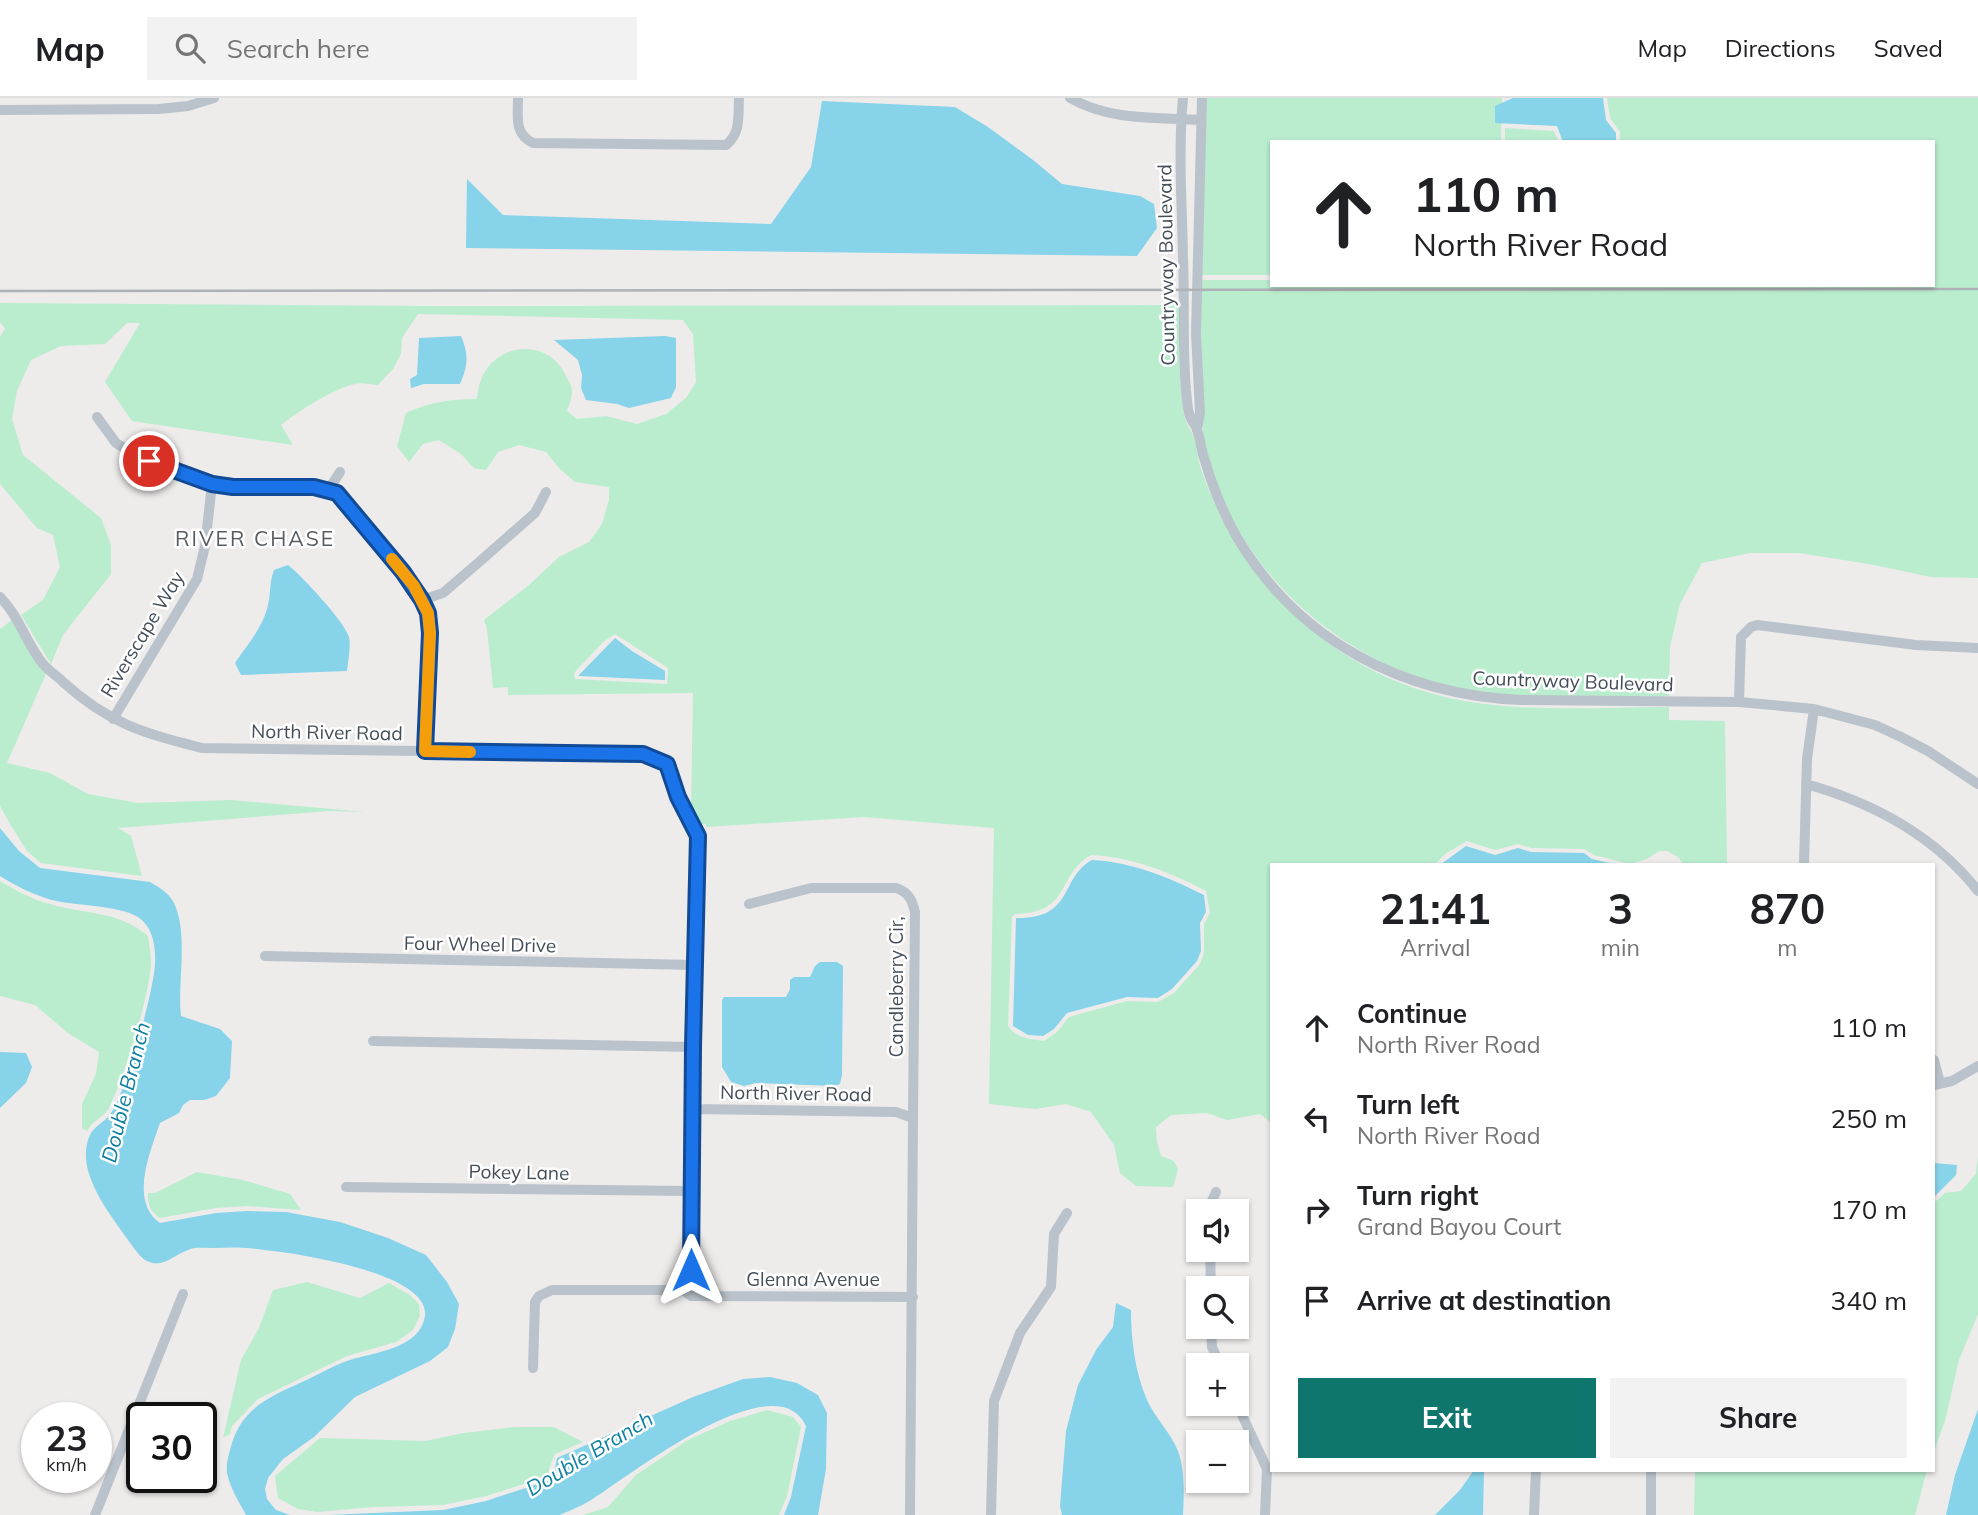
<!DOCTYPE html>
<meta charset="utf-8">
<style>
body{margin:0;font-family:Mulish,sans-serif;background:#f2f2f2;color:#202124;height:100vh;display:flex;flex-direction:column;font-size:26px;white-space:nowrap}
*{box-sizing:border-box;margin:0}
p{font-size:23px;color:#757577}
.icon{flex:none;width:38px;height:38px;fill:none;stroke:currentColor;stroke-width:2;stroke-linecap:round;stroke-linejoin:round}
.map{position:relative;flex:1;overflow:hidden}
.sheet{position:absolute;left:1270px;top:765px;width:665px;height:609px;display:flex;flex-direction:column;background:#fff;border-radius:0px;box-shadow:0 2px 5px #0004}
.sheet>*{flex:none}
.top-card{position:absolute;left:1270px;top:42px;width:665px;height:147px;border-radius:0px;box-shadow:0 2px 5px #0004;background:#fff;color:#202124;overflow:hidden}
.fabs{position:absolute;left:1186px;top:1101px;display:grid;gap:14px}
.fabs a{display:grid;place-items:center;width:63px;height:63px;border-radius:0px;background:#fff;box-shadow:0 2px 5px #0004;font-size:35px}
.speed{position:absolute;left:21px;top:1304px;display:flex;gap:14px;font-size:35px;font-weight:700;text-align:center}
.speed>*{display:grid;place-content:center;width:91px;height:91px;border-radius:50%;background:#fff;box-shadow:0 2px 5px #0004;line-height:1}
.speed small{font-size:18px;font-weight:400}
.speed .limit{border:4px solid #111;border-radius:10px;background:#fff;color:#111}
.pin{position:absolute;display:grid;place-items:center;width:60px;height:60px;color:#fff;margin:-30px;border:4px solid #fff;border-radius:50%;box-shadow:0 2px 7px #0007}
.me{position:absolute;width:77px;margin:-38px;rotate:0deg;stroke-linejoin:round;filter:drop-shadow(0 0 5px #0008)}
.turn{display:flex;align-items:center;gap:24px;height:147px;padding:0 28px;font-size:32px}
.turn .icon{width:91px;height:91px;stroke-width:2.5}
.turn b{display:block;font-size:49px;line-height:60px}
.eta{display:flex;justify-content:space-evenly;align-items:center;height:119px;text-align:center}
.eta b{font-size:42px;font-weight:700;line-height:49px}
.cta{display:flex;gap:14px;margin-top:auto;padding:14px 28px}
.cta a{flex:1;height:80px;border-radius:0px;background:#0f766e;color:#fff;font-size:28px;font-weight:700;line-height:80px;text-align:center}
.cta a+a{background:#f2f2f2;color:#202124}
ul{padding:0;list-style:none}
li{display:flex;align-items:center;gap:21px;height:91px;padding:0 28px}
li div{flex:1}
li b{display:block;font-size:26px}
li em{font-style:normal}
header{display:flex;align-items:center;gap:42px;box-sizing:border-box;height:98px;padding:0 35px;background:#fff;border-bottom:2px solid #e0e0e0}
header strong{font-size:33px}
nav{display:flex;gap:38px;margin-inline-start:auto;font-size:24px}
.search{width:490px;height:63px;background:#f2f2f2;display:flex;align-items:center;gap:18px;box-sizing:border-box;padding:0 24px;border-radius:0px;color:#757577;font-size:26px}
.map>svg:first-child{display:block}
.green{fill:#b9edce;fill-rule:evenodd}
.water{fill:#87d3e9}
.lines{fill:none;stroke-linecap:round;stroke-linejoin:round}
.minor{stroke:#bac3cb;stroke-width:10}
.rail{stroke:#aeb1b6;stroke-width:2.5}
.route-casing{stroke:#114b97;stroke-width:18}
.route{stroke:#1a73e8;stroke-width:12}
.slow{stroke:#f59e0b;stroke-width:12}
.labels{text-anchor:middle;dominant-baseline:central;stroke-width:5;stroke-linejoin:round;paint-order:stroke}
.street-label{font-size:19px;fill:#444e58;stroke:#fff}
.neighbourhood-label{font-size:21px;letter-spacing:2px;fill:#585c60;stroke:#fff}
.water-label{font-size:21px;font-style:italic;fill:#0f80a1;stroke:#fff}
</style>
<header>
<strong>Map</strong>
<div class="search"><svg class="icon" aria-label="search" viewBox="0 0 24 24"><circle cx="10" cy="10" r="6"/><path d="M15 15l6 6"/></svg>Search here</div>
<nav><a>Map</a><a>Directions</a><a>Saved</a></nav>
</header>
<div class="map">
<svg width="1978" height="1417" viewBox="0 0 1978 1417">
<rect width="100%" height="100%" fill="#eeebeb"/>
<path class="green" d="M 1206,0 L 1502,0 L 1501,44 L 1272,44 L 1272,177 L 1202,177 Z
M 1607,0 L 1978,0 L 1978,480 L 1931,479 L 1869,466 L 1799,455 L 1750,455 L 1702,465 L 1680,506 L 1670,549 L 1669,598 C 1603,598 1532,603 1468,592 C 1339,570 1225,464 1203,335 C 1202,327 1205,318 1204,309 C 1201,267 1200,225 1202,182 L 1272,182 L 1272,187 L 1934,187 L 1934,44 L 1620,44 L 1620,34 L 1610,20 Z
M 1505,30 L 1554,33 L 1559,44 L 1505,44 Z
M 0,205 L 438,208 L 1176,207 L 1179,205 C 1179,242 1178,279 1184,316 C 1185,324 1191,333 1194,339 C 1196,346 1197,354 1198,360 C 1200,371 1206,384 1210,395 C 1251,493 1336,572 1441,598 C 1514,616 1594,609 1669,609 L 1669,622 L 1725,623 L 1727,766 L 1683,766 L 1678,759 L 1667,753 L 1659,753 L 1647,761 L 1630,766 L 1594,757 L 1584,751 L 1531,750 L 1518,746 L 1495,752 L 1467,743 L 1445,756 L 1435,766 L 1272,766 L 1272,1025 L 1260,1016 L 1227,1022 L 1207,1015 L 1171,1017 L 1156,1029 L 1157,1044 L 1161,1058 L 1174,1063 L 1178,1071 L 1173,1089 L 1136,1088 L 1120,1075 L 1114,1047 L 1091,1014 L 1066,1006 L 1035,1011 L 989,1006 L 994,730 L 864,719 L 706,729 L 706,726 L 698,726 L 691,712 L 693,595 L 508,597 L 508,589 L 493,590 L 487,531 L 484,522 L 529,487 L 559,459 L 589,444 L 602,426 L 609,402 L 609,389 L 575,384 L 560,371 L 546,354 L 519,347 L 498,354 L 486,372 L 474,370 L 461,356 L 439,342 L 423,346 L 409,364 L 397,348 L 406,315 C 430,304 450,301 477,301 C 478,287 483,271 495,262 C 518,243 552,249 565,276 C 567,280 571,287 572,291 C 573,297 569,307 567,313 L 577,321 L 606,318 L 637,326 L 666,316 L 686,300 L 696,284 L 693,236 L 683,222 L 418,216 L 402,240 L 401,256 L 393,271 L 378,287 C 371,287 362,284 355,286 C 333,291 300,312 281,327 L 293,347 L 132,323 L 105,284 L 140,225 L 127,225 L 105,246 L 61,248 L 31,262 L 17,293 L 12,321 L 23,357 L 101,420 L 111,447 L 111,476 L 63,537 L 51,566 L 21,517 L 43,502 L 60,469 L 53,437 L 37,430 L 0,386 L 0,239 L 5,231 L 0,224 ZM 615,536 L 668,570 L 667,586 L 575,581 L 574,575 L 603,544 ZM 1091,757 C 1132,759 1170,774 1206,793 L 1210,815 L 1204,826 L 1204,855 L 1200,866 L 1174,895 L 1158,904 L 1127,903 L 1069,919 L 1057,934 L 1044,943 C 1030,941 1016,940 1008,928 L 1012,819 L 1015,816 C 1072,815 1056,777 1091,757 Z
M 12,522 L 39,569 L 46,576 L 7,665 L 50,675 L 88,696 L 138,705 L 231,702 L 365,714 L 329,713 L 118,730 L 131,738 L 142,778 L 41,765 L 27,753 L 10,726 L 0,708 L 0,531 Z
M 0,783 C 15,792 33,802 50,806 C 86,817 117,812 148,838 C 149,846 151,856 151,864 C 150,898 124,979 109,1010 C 104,1019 92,1023 87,1033 L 82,1030 L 82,1006 L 96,976 L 99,954 L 68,935 L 35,907 L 0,898 Z
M 1978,1058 L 1978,1216 L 1959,1262 L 1945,1323 L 1934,1353 L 1934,1105 L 1945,1095 L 1961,1093 L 1976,1076 Z
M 197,1074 L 243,1082 L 290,1096 L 301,1112 L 247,1108 L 216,1110 L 160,1120 C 151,1114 147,1106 148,1095 L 155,1095 Z
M 307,1184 L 360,1200 L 389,1185 L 410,1197 L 419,1206 L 420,1217 L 413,1232 L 396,1244 L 347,1258 L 258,1301 L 232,1328 L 230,1336 L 223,1340 L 241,1262 L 259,1230 L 273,1192 Z
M 767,1312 L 793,1319 L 801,1329 L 787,1398 L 779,1417 L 583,1417 L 608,1409 L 636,1377 L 688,1342 L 730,1323 Z
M 515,1329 L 554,1329 L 583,1344 L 555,1356 L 549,1371 L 549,1378 L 486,1398 L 443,1407 L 373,1409 L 317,1414 L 298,1411 L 278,1400 L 275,1378 L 320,1340 L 425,1343 L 464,1335 Z
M 1695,1372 L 1927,1372 L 1915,1417 L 1694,1417 Z"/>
<path class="water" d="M 1513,0 L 1603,0 L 1606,22 L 1616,35 L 1616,44 L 1563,44 L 1557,28 L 1495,25 L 1495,8 Z
M 822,3 L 955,9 L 988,29 L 1033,62 L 1062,86 L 1140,98 L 1154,106 L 1157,130 L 1137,158 L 466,150 L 467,81 L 503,117 L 771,126 L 811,69 Z
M 461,238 C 469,257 468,267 460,286 L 424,286 L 411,290 L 410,281 L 417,277 L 419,240 Z
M 665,238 L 676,240 L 676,289 L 671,300 L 629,310 L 617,306 L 586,302 L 581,290 L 582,277 L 578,262 L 554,242 Z
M 288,467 C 302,478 344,523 349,539 C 351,549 348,563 347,573 L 241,577 L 235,565 C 246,549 262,530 267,511 C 271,498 269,485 274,472 Z
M 615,540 L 632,553 L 665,573 L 665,582 L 578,578 Z
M 0,730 L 19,753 L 40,770 L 150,784 C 159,789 169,795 174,805 C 189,837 177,883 181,918 L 220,931 L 232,943 L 230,980 L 216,998 L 204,1002 L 190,1002 L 183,1007 L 179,1015 L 160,1025 C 150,1054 129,1103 160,1125 L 216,1115 L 247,1113 L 286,1114 L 340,1124 L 388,1140 L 426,1157 L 447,1184 L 459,1206 L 455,1231 L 448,1249 L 430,1263 L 355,1299 L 314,1339 L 283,1361 L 268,1380 L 265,1391 L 267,1401 L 276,1412 L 290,1417 L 246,1417 C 239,1404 230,1390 227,1375 C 226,1367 228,1359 230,1352 C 240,1311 267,1300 302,1284 C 318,1277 334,1267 350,1262 C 374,1254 420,1251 425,1218 C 431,1172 278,1152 245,1150 C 234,1149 222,1150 211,1150 C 203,1150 194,1149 188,1152 C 173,1157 162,1172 145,1162 C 137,1156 129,1143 123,1135 C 107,1112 80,1077 87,1046 C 91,1027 102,1028 111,1015 C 126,994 154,892 155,866 C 156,849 153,829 138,819 C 119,807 75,808 52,802 C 34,797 16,788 0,778 Z
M 1466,748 L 1495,757 L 1518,750 L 1531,754 L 1584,755 L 1592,761 L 1614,766 L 1441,766 Z
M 1092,762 C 1132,764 1168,779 1204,797 L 1206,814 L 1200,825 L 1201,853 L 1197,863 L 1172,891 L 1158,900 L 1127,899 L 1067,915 L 1054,931 L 1043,938 L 1028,937 L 1013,928 L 1016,820 C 1075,821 1059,780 1092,762 Z
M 820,864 L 837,864 L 843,868 L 842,977 L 840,986 L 834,988 L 756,985 L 744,988 L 731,984 L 722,969 L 722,902 L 724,899 L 786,899 L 790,891 L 790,882 L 794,879 L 810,879 L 815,868 Z
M 0,954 L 26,955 L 32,969 L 26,985 L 0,1010 Z
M 1934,1065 L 1957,1067 L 1956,1077 L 1934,1099 Z
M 1116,1205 L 1131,1212 C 1131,1242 1135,1274 1147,1302 C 1155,1320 1171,1335 1178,1353 C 1185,1372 1184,1396 1183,1417 L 1062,1417 L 1060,1408 L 1066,1333 L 1078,1287 L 1096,1252 L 1113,1229 Z
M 770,1279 L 797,1285 L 818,1297 L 827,1315 L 826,1371 L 818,1417 L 784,1417 L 791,1399 L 806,1328 C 776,1262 629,1378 594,1400 C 584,1407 571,1412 560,1417 L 328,1417 L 443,1412 L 486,1403 L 553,1381 L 557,1360 L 693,1299 L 743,1281 Z
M 1978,1311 L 1978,1417 L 1946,1417 L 1955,1377 Z
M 1474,1372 L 1484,1373 L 1483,1417 L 1435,1417 L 1460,1392 Z"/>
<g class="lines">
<path class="minor" d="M 518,0 C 518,19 514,36 533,45 L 726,47 C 741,35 738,19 739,0
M 1070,0 C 1110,23 1156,19 1200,22
M 1183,0 C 1178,53 1182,106 1183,159 C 1185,203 1182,248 1186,292 C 1187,300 1187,311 1190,318 C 1191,323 1196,327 1197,332 C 1201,342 1201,353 1205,363 C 1213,390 1224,417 1238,441 C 1300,544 1404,597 1521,602 L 1739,604 L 1814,611 L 1875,627 L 1901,639 L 1928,653 L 1978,686
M 0,12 L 159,11 L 188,8 L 214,0
M 97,319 L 116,345 L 132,355 L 212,386 L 234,389 L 314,389 L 337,395 L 403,474 L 422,502 L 428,515 L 431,535 L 425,653
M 1197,331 L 1200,315 L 1196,236 L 1202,0
M 329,391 L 340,374
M 0,499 C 19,518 26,545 43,566 C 49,573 57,578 63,584 C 109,626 144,635 202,650 L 643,656 L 667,665 L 678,699 L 698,738 L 693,949 L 691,1198
M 422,502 L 443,495 L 478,465 L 535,415 L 546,394
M 1739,604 L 1741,539 L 1751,529 L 1757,527 L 1916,547 L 1978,550
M 113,621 L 197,481 L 205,448 L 212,386
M 1806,686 C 1874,705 1934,737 1978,793
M 1804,766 L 1807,661 L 1814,611
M 749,806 L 811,790 L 896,790 C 908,794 912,801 915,814 L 913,1020
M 265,858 L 695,867
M 373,943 L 693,949
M 1934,962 L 1940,985
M 1934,987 L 1952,983 L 1978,968
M 692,1011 L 896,1014 L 913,1020 L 910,1417
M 346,1089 L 691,1093
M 1210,1113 L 1210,1107 L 1216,1094
M 1210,1152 L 1211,1190
M 1211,1228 L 1212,1249 L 1220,1267
M 533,1270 L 535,1204 L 539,1198 L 552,1192 L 683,1192 L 691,1198 L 913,1199
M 1237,1306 L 1267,1371 L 1265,1417
M 95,1417 L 183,1196
M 991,1417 L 994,1303 L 1020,1235 L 1051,1189 L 1054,1136 L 1067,1115
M 1534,1417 L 1536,1372
M 1651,1417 L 1651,1372"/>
<path class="rail" d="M 0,193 L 1978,191"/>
</g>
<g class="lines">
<defs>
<path id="route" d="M 149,363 L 212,386 L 233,389 L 314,389 L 337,395 L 403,474 L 422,502 L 428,515 L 430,535 L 425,653 L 643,656 L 667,666 L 678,699 L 698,738 L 693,949 L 691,1172"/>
</defs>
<use href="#route" class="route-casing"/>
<use href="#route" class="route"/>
<path class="slow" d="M 392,461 L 414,488 L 428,515 L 430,535 L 425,653 L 470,654"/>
</g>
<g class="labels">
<g class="street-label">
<text transform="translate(1166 167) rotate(-91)">Countryway Boulevard</text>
<text transform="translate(142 536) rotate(-59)">Riverscape Way</text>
<text transform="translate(1573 583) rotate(2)">Countryway Boulevard</text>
<text transform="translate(327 634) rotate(1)">North River Road</text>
<text transform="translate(480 846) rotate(1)">Four Wheel Drive</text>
<text transform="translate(896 889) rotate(-90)">Candleberry Cir,</text>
<text transform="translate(796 995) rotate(1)">North River Road</text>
<text transform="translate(519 1074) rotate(1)">Pokey Lane</text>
<text x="813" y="1181">Glenna Avenue</text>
</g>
<g class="neighbourhood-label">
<text x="255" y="440">RIVER CHASE</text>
</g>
<g class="water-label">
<text transform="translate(125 994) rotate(-76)">Double Branch</text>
<text transform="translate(589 1355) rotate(-31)">Double Branch</text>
</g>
</g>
</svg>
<div class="fabs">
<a><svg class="icon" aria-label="sound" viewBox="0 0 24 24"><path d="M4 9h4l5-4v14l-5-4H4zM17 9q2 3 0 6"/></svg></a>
<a><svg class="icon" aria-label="search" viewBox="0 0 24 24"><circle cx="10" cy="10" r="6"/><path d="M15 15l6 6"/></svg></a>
<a>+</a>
<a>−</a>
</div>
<div class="speed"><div>23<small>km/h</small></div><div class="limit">30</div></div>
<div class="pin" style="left:149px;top:363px;background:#d93025"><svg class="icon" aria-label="arrive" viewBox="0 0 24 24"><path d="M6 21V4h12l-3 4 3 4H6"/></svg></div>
<svg class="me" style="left:691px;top:1172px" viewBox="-20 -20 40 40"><path d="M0-17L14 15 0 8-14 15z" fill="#1a73e8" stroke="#fff" stroke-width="4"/></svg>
<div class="top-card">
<div class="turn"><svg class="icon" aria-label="ahead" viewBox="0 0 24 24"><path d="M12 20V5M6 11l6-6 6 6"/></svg><div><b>110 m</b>North River Road</div></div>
</div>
<section class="sheet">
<div class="eta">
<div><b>21:41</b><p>Arrival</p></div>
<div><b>3</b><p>min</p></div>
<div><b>870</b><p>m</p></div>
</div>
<ul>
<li><svg class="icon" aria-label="ahead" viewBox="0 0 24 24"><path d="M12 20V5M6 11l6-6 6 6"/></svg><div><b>Continue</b><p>North River Road</p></div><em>110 m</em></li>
<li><svg class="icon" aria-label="left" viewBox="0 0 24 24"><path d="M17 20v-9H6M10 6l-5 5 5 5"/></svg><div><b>Turn left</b><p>North River Road</p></div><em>250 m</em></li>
<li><svg class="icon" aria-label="right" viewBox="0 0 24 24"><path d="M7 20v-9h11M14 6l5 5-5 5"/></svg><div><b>Turn right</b><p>Grand Bayou Court</p></div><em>170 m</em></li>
<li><svg class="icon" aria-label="arrive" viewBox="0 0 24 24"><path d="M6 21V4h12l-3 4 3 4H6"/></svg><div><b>Arrive at destination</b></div><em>340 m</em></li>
</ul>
<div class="cta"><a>Exit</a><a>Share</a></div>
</section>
</div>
